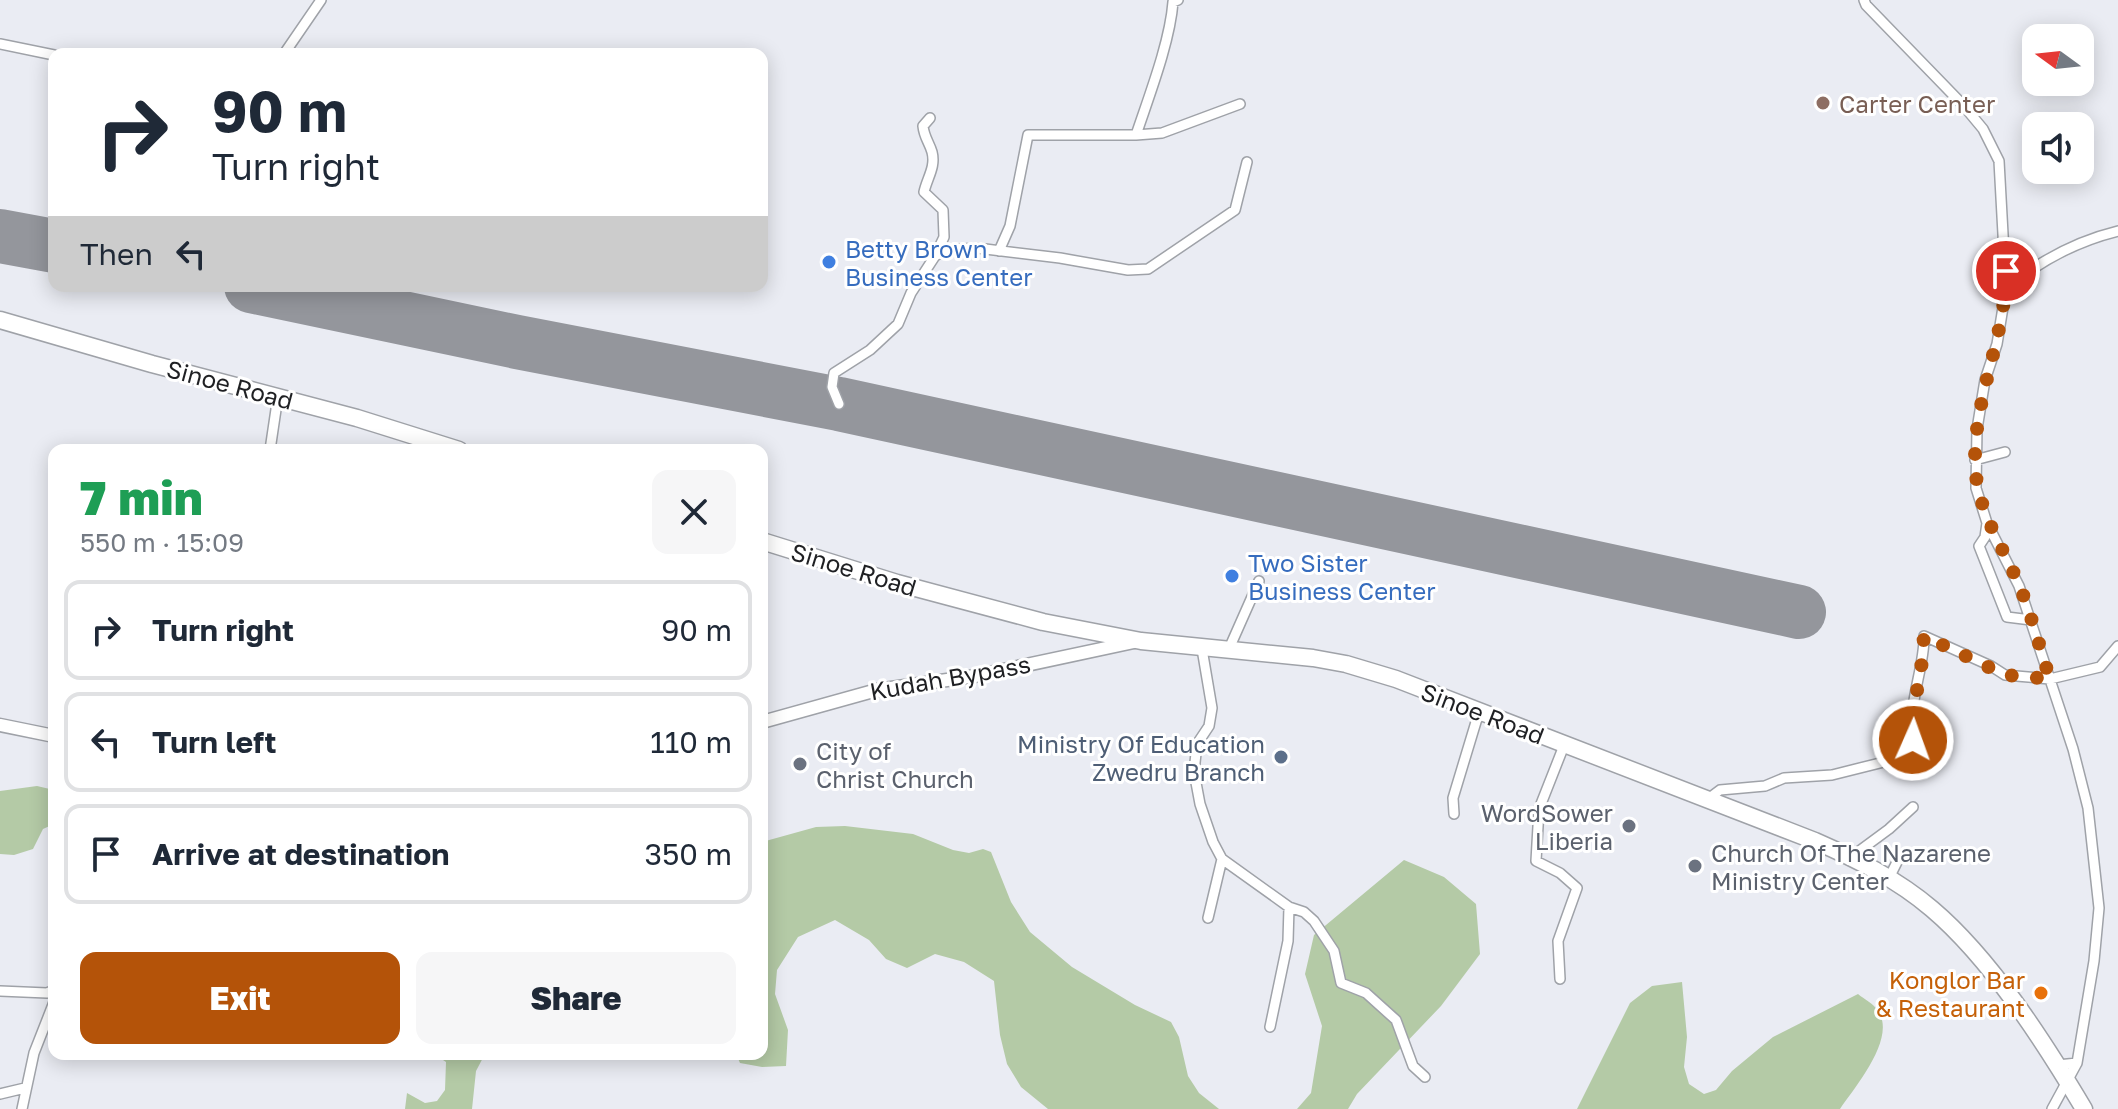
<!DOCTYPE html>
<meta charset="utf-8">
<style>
body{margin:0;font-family:"Golos Text",sans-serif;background:#f6f6f7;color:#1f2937;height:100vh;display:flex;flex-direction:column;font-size:30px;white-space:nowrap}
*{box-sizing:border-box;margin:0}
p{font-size:26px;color:#747a83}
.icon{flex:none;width:44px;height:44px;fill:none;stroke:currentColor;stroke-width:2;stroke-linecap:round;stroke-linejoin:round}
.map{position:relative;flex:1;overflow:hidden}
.details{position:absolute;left:48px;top:444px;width:720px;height:616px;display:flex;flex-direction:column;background:#fff;border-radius:16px;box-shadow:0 4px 20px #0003}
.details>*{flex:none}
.guide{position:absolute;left:48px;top:48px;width:720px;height:244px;border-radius:16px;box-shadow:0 4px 20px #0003;background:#fff;color:#1f2937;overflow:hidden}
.needle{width:52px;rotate:285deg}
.controls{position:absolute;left:2022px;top:24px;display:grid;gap:16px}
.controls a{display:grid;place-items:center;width:72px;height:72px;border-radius:16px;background:#fff;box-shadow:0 4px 20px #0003;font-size:40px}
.pin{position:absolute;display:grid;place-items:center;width:68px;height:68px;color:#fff;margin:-34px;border:4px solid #fff;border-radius:50%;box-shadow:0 2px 8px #0007}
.me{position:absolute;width:88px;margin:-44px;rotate:2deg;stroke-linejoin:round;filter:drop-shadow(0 0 6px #0008)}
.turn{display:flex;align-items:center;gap:28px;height:168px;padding:0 32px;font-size:36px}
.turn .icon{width:104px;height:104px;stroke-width:2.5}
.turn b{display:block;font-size:56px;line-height:68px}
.then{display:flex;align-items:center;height:76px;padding:0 32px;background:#0003;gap:16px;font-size:30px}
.round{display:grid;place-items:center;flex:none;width:84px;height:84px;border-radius:16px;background:#f6f6f7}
.head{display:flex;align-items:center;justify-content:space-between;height:136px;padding:0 32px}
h1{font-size:48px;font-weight:800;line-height:60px;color:#1e9e55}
.button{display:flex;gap:16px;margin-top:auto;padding:16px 32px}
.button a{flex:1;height:92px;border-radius:16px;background:#b45309;color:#fff;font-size:32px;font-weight:800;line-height:92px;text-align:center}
.button a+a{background:#f6f6f7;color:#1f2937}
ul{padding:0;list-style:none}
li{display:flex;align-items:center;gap:24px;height:100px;margin:0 16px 12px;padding:0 16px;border:4px solid #e0e1e3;border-radius:16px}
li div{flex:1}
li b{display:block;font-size:30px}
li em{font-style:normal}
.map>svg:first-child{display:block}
.green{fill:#b4caa6}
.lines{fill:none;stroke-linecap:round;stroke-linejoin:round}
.runway{stroke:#94969c;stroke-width:54}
.minor-casing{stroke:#9fa2a8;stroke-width:12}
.tertiary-casing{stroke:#9fa2a8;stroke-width:15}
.trunk-casing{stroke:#9fa2a8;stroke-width:19}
.minor{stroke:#fff;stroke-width:9}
.tertiary{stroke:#fff;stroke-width:12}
.trunk{stroke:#fff;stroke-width:16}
.route{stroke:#b45309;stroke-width:14;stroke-dasharray:0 25.2}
.education-dot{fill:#8d6e63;stroke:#fff;stroke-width:3}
.shop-dot{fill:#3f7fe0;stroke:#fff;stroke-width:3}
.service-dot{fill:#5c6f8a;stroke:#fff;stroke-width:3}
.worship-dot{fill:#6b7280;stroke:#fff;stroke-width:3}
.food-dot{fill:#e8710a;stroke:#fff;stroke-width:3}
.labels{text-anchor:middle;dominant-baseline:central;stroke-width:6;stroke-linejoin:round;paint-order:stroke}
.education-label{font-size:24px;fill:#785e54;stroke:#fff;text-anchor:start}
.shop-label{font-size:24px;fill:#366cbe;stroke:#fff;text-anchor:start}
.street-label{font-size:24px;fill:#1f2023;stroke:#fff}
.service-label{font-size:24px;fill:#4e5e75;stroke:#fff;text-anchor:end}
.worship-label{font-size:24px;fill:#5b616d;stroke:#fff;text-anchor:start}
.food-label{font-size:24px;fill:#c56008;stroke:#fff;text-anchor:end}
</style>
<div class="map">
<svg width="2118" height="1109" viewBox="0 0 2118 1109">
<rect width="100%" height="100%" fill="#eaecf3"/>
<path class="green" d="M 37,786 L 54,790 L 54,824 L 43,829 L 33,849 L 14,855 L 0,854 L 0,791 Z
M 845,826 L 913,834 L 953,850 L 969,853 L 983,849 L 991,852 L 1011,902 L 1030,932 L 1072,967 L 1135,1005 L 1171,1022 L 1179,1037 L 1188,1076 L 1199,1093 L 1219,1109 L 1048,1109 L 1021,1087 L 1007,1064 L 1000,1035 L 994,981 L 964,962 L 935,954 L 907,968 L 886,959 L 869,940 L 835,920 L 798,937 L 777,970 L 775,994 L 788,1030 L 786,1066 L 762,1067 L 740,1063 L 736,1054 L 762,1054 L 762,842 L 816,827 Z
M 1404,860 L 1444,877 L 1476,904 L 1480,954 L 1441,1006 L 1357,1094 L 1348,1109 L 1297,1109 L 1311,1093 L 1322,1026 L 1305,974 L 1314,935 Z
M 1682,982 L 1687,1037 L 1684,1067 L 1689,1084 L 1704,1094 L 1716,1090 L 1732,1071 L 1773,1037 L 1858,994 C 1864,999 1874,1004 1878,1011 C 1897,1038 1855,1087 1840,1109 L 1577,1109 L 1630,1003 L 1652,986 Z
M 434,1054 L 485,1054 L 476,1071 L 472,1109 L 405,1109 L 407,1093 L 425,1103 L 437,1101 L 445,1090 L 446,1062 Z"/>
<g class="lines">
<path class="runway" d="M 0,236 L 54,246
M 251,286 L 517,342 L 839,404 L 1799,612"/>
<defs>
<path id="minor" d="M 1864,0 L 1866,5 L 1963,105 L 1983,129 L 1999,161 L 2006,289 L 1997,344 L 1985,380 L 1977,429 L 1976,488 L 1987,523 L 2019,586 L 2073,749 L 2088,808 L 2099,908 L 2094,961 L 2077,1063 L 2058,1065
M 0,44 L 54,55
M 284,54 L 321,0
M 930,118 L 923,126 C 924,137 929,142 932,152 C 936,167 927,178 924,192 L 943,210 L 944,237 L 935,256
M 1136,135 L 1162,133 L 1240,104
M 999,251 L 1010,226 L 1028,135 L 1136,135 C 1149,96 1170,42 1173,2 L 1178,0
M 2006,289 C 2038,262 2077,241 2118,231
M 839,404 L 832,387 L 834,373 L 870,350 L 898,324 L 911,293 L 935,256 L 947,250 L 977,248 L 1060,258 L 1128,270 L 1148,269 L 1235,210 L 1247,162
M 270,450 L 278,396
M 1975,460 L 2005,452
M 1987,523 L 1985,537 L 1979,546 L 2007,617 L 2031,620
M 1202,649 L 1212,708 L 1209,726 L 1197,744 L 1194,772 L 1200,804 L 1213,842 L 1222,859 L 1289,907 L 1304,912 L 1314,921 L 1334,951 L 1341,983 L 1366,993 L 1396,1020 L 1413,1066 L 1425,1077
M 1228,651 L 1259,581
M 1708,799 L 1720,790 L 1765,786 L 1784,778 L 1832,775 L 1888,761 L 1900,763 L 1910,760 L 1920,751 C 1900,717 1925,673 1924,636 L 1991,666 L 2005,675 L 2050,679 L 2100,667 L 2118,646
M 1454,814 L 1453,798 L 1479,712
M 1851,857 L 1889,829 L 1913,807
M 1889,878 L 1898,860 L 1907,857
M 1208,918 L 1222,859
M 1560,979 L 1558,941 L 1577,888 L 1560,873 L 1536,861 L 1539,809 L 1565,743
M 0,991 L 47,993 L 54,990
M 1270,1027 L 1288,941 L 1289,907
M 0,1094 L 25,1088
M 22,1109 L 34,1053 L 54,1002
M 2052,1109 L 2077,1063"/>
<path id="tertiary" d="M 762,722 L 877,690 L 975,676 L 1134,642
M 0,725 L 54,736"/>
<path id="trunk" d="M 0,320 L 152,364 L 357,418 L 459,450
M 762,541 L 897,583 L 1043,622 L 1141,641 L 1313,658 L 1346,664 L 1396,679 L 1815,841 C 1856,859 1897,879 1932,909 C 1991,959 2044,1042 2084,1109"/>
</defs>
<use href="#minor" class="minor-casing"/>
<use href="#tertiary" class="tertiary-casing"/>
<use href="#trunk" class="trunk-casing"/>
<use href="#minor" class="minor"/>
<use href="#tertiary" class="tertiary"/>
<use href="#trunk" class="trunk"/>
</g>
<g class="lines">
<path class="route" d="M 1913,740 L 1913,711 L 1921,670 L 1924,636 L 2005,675 L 2050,679 C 2040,649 2032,617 2020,587 C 2002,544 1976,510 1975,462 C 1974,396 2006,336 2006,271"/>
</g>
<circle class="education-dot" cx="1823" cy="103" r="8"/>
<g class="shop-dot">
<circle cx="829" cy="262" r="8"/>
<circle cx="1232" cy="576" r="8"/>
</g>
<circle class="service-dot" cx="1281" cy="757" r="8"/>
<g class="worship-dot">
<circle cx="800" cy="764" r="8"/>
<circle cx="1629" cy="826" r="8"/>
<circle cx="1695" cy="866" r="8"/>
</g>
<circle class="food-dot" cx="2041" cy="993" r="8"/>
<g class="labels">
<g class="education-label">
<text x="1839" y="103">Carter Center</text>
</g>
<g class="shop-label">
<text x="845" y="248">Betty Brown<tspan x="845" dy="28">Business Center</tspan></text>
<text x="1248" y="562">Two Sister<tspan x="1248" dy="28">Business Center</tspan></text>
</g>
<g class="street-label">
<text transform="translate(230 384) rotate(15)">Sinoe Road</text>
<text transform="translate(854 569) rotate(17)">Sinoe Road</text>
<text transform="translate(950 677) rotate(-10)">Kudah Bypass</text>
<text transform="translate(1483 713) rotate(21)">Sinoe Road</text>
</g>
<g class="service-label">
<text x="1265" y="743">Ministry Of Education<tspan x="1265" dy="28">Zwedru Branch</tspan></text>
</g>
<g class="worship-label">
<text x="816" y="750">City of<tspan x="816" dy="28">Christ Church</tspan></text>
<text x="1613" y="812" text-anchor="end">WordSower<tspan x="1613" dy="28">Liberia</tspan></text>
<text x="1711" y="852">Church Of The Nazarene<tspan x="1711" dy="28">Ministry Center</tspan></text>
</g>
<g class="food-label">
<text x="2025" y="979">Konglor Bar<tspan x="2025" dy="28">&amp; Restaurant</tspan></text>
</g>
</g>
</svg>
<div class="controls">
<a><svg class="needle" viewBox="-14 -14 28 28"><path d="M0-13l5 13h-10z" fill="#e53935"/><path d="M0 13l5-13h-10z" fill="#747a83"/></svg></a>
<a><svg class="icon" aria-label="sound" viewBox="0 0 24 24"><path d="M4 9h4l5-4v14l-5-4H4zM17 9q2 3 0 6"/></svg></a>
</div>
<div class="pin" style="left:2006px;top:271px;background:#d93025"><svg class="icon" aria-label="arrive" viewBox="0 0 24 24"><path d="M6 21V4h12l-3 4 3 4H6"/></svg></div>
<svg class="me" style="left:1913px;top:740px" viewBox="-20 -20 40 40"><circle r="17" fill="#b45309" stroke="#fff" stroke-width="3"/><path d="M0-11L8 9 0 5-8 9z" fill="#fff"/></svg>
<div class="guide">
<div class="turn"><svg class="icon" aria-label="right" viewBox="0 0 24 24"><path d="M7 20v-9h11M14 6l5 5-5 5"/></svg><div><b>90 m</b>Turn right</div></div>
<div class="then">Then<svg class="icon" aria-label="left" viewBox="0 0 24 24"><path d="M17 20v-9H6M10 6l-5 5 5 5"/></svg></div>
</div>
<section class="details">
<div class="head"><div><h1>7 min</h1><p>550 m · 15:09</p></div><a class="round"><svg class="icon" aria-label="close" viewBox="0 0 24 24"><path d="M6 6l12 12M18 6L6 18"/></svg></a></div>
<ul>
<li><svg class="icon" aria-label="right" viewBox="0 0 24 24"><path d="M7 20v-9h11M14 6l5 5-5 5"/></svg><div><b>Turn right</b></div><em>90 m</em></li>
<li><svg class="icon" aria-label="left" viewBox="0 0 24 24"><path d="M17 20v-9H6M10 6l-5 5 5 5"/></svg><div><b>Turn left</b></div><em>110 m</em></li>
<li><svg class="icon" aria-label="arrive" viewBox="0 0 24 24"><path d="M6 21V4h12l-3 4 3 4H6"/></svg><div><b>Arrive at destination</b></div><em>350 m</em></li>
</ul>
<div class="button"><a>Exit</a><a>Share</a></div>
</section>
</div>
